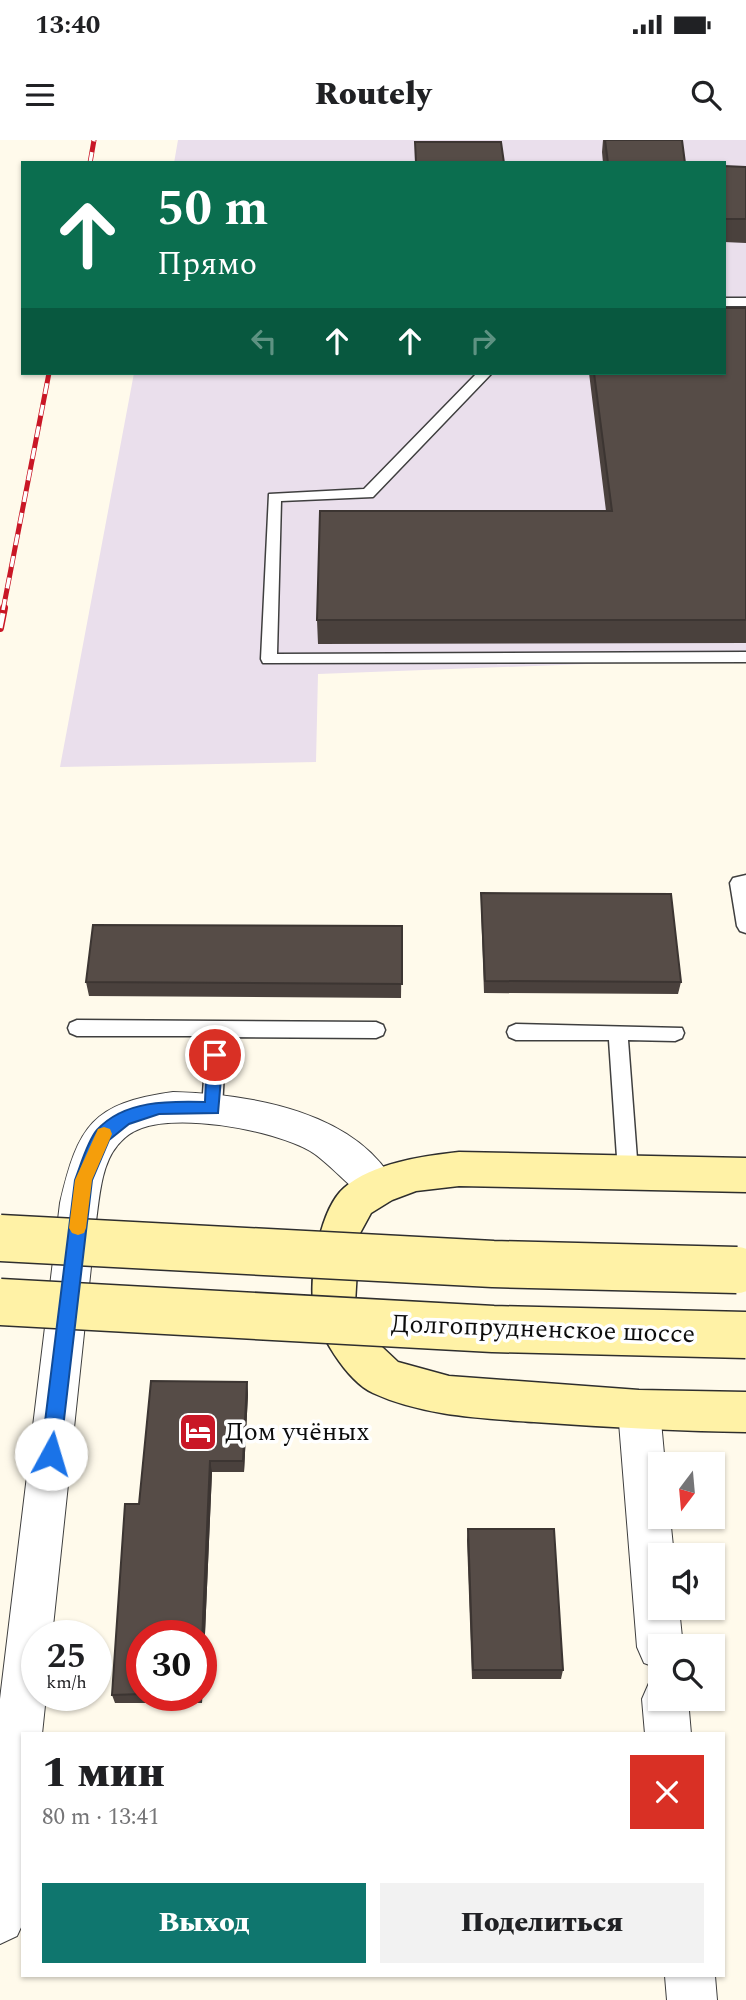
<!DOCTYPE html>
<html lang="ru">
<meta charset="utf-8">
<style>
body{margin:0;font-family:Spectral,serif;background:#f2f2f2;color:#202124;height:100vh;display:flex;flex-direction:column;font-size:26px;white-space:nowrap}
*{box-sizing:border-box;margin:0}
p{font-size:23px;color:#757577}
.icon{flex:none;width:38px;height:38px;fill:none;stroke:currentColor;stroke-width:2;stroke-linecap:round;stroke-linejoin:round}
.map{position:relative;flex:1;overflow:hidden}
.sheet{position:absolute;left:21px;top:1592px;width:704px;height:245px;display:flex;flex-direction:column;background:#fff;border-radius:0px;box-shadow:0 2px 5px #0004}
.sheet>*{flex:none}
.top-card{position:absolute;left:21px;top:21px;width:705px;height:214px;border-radius:0px;box-shadow:0 2px 5px #0004;background:#0b6e4f;color:#fff;overflow:hidden}
.needle{width:46px;rotate:196deg}
.tools{position:absolute;left:648px;top:1312px;display:grid;gap:14px}
.tools a{display:grid;place-items:center;width:77px;height:77px;border-radius:0px;background:#fff;box-shadow:0 2px 5px #0004;font-size:35px}
.speed{position:absolute;left:21px;top:1480px;display:flex;gap:14px;font-size:35px;font-weight:700;text-align:center}
.speed>*{display:grid;place-content:center;width:91px;height:91px;border-radius:50%;background:#fff;box-shadow:0 2px 5px #0004;line-height:1}
.speed small{font-size:18px;font-weight:400}
.speed .limit{border:10px solid #d22;background:#fff;color:#111}
.pin{position:absolute;display:grid;place-items:center;width:60px;height:60px;color:#fff;margin:-30px;border:4px solid #fff;border-radius:50%;box-shadow:0 2px 7px #0007}
.me{position:absolute;width:77px;margin:-38px;rotate:6deg;stroke-linejoin:round;filter:drop-shadow(0 0 5px #0008)}
.turn{display:flex;align-items:center;gap:24px;height:147px;padding:0 21px;font-size:32px}
.turn .icon{width:91px;height:91px;stroke-width:2.5}
.turn b{display:block;font-size:49px;line-height:60px}
.lanes{display:flex;align-items:center;height:66px;padding:0 21px;background:#0003;justify-content:center;gap:35px;direction:ltr}
.lanes .off{opacity:.35}
.round{display:grid;place-items:center;flex:none;width:74px;height:74px;border-radius:0px;background:#f2f2f2}
.summary{display:flex;align-items:center;justify-content:space-between;height:119px;padding:0 21px}
h1{font-size:42px;font-weight:800;line-height:52px}
.primary-button{display:flex;gap:14px;margin-top:auto;padding:14px 21px}
.primary-button a{flex:1;height:80px;border-radius:0px;background:#0f766e;color:#fff;font-size:28px;font-weight:800;line-height:80px;text-align:center}
.primary-button a+a{background:#f2f2f2;color:#202124}
.status{display:flex;justify-content:space-between;align-items:center;height:49px;padding:0 35px;background:#fff;direction:ltr}
.status svg{height:19px;fill:currentColor}
header{display:flex;justify-content:space-between;align-items:center;height:91px;padding:0 21px;background:#fff;font-size:32px;font-weight:800}
.map>svg:first-child{display:block}
.industrial{fill:#eadfec}
.lines{fill:none;stroke-linecap:round;stroke-linejoin:round}
.lane-casing{stroke:#3f3f3f;stroke-width:3}
.street-casing{stroke:#3f3f3f;stroke-width:2}
.secondary-casing{stroke:#2e2e2e;stroke-width:3}
.lane{fill:#fff;fill-rule:evenodd}
.street{fill:#fff;fill-rule:evenodd}
.secondary{fill:#fff2a6;fill-rule:evenodd}
.rail-far1-casing{stroke:#c91726;stroke-width:5}
.rail-casing{stroke:#c91726;stroke-width:8}
.rail-far1{stroke:#fff;stroke-width:3.5;stroke-dasharray:11;stroke-linecap:butt}
.rail{stroke:#fff;stroke-width:5;stroke-dasharray:15;stroke-linecap:butt}
.secondary-bridge-casing{stroke:#2e2e2e;stroke-width:49;stroke-linecap:butt}
.secondary-bridge{stroke:#fff2a6;stroke-width:46}
.wall{fill:#4a413d;fill-rule:evenodd}
.shaded-wall{fill:#3c3532}
.building{fill:#564c47;stroke:#3c3532;stroke-width:2}
.route{fill:#1a73e8;stroke:#114b97;stroke-width:2}
.slow{fill:#f59e0b}
.labels{text-anchor:middle;dominant-baseline:central;stroke-width:7;stroke-linejoin:round;paint-order:stroke}
.street-label{font-size:26px;fill:#0c0c0c;stroke:#fff}
.poi-label{font-size:26px;fill:#0c0c0c;stroke:#fff;text-anchor:start}
</style>
<div class="status"><b>13:40</b><svg viewBox="0 0 49 12"><path d="M0 12V9h3v3zM5 12V6h3v6zM10 12V3h3v9zM15 12V0h3v12zM26 1h20v11H26zM47 4h2v5h-2z"/></svg></div>
<header><svg class="icon" aria-label="menu" viewBox="0 0 24 24"><path d="M4 6h16M4 12h16M4 18h16"/></svg>Routely<svg class="icon" aria-label="search" viewBox="0 0 24 24"><circle cx="10" cy="10" r="6"/><path d="M15 15l6 6"/></svg></header>
<div class="map">
<svg width="746" height="1860" viewBox="0 0 746 1860">
<rect width="100%" height="100%" fill="#fffaeb"/>
<path class="industrial" d="M 178,0 L 746,0 L 746,518 L 318,534 L 316,622 L 60,627 L 134,233 L 724,233 L 724,23 L 174,23 Z"/>
<g class="lines">
<defs>
<path id="lane" d="M 724,158 L 746,158 L 746,166 L 724,166 Z
M 477,233 L 492,233 L 373,357 L 281,361 L 277,514 L 746,512 L 746,522 L 263,523 L 261,519 L 269,354 L 364,349 Z
M 746,735 L 746,793 L 740,791 L 737,786 L 730,743 L 733,738 Z
M 77,880 L 376,882 L 383,885 L 385,890 L 383,895 L 376,898 L 226,897 L 222,968 L 219,974 L 212,976 L 205,974 L 202,968 L 207,896 L 77,896 L 70,893 L 68,888 L 70,883 Z
M 516,884 L 682,888 L 684,893 L 682,898 L 675,901 L 628,900 L 638,1032 L 635,1038 L 628,1040 L 621,1038 L 618,1032 L 609,900 L 516,900 L 509,897 L 507,892 L 509,887 Z"/>
<path id="street" d="M 173,952 C 249,954 359,971 397,1048 L 392,1060 C 387,1061 381,1064 376,1064 C 363,1062 328,1021 310,1011 C 274,990 170,970 133,992 C 127,995 121,1001 117,1006 C 100,1026 99,1064 95,1089 L 52,1496 L 37,1496 L 37,1556 L 46,1556 L 42,1594 L 23,1594 L 23,1783 L 17,1796 L 0,1804 L 0,1559 L 60,1063 C 78,986 92,963 173,952 Z
M 639,1251 L 654,1256 L 660,1270 L 665,1325 L 660,1325 L 660,1377 L 670,1377 L 674,1416 L 660,1416 L 660,1468 L 679,1468 L 683,1507 L 660,1507 L 660,1529 L 644,1523 L 637,1507 L 618,1270 L 624,1256 Z
M 660,1538 L 660,1559 L 688,1559 L 691,1594 L 645,1594 L 642,1559 L 649,1543 Z
M 665,1836 L 715,1836 L 717,1860 L 667,1860 Z"/>
<path id="secondary" d="M 459,1012 L 746,1018 L 746,1052 L 459,1046 L 416,1051 L 392,1060 L 371,1073 L 359,1095 L 355,1164 L 364,1190 L 398,1222 L 449,1236 L 639,1250 L 746,1252 L 746,1292 C 675,1291 605,1287 534,1282 C 480,1278 423,1276 373,1253 C 347,1241 316,1192 313,1163 C 310,1132 320,1069 344,1048 C 372,1023 423,1016 459,1012 Z"/>
</defs>
<use href="#lane" class="lane-casing"/>
<use href="#street" class="street-casing"/>
<use href="#secondary" class="secondary-casing"/>
<use href="#lane" class="lane"/>
<use href="#street" class="street"/>
<use href="#secondary" class="secondary"/>
<defs>
<path id="rail-far1" d="M 90,23 L 94,0
M 3,470 L 49,233"/>
<path id="rail" d="M 0,488 L 4,468"/>
</defs>
<use href="#rail-far1" class="rail-far1-casing"/>
<use href="#rail" class="rail-casing"/>
<use href="#rail-far1" class="rail-far1"/>
<use href="#rail" class="rail"/>
<defs>
<path id="secondary-bridge" d="M 0,1098 L 493,1124 L 737,1130
M 0,1162 L 493,1189 L 746,1195"/>
</defs>
<use href="#secondary-bridge" class="secondary-bridge-casing"/>
<use href="#secondary-bridge" class="secondary-bridge"/>
</g>
<path class="wall" d="M 603,0 L 682,0 L 685,23 L 603,23 L 602,12 Z
M 724,26 L 746,27 L 746,103 L 724,102 Z
M 746,168 L 746,503 L 318,504 L 317,480 L 606,371 L 589,233 L 724,233 Z
M 481,753 L 681,842 L 678,854 L 484,853 L 481,766 Z
M 402,786 L 401,858 L 89,856 L 86,842 Z
M 247,1242 L 248,1254 L 244,1332 L 212,1332 L 202,1563 L 115,1563 L 112,1555 L 139,1364 ZM 142,1496 L 201,1556 L 142,1556 Z
M 468,1389 L 563,1530 L 561,1539 L 472,1539 L 467,1400 Z"/>
<path class="shaded-wall" d="M 247,1242 L 248,1254 L 244,1332 L 243,1321 Z
M 210,1321 L 212,1332 L 202,1563 L 200,1556 L 201,1556 L 201,1524 Z"/>
<path class="building" d="M 605,0 L 682,0 L 685,23 L 608,23 Z
M 415,2 L 501,2 L 504,23 L 416,23 Z
M 724,26 L 746,27 L 746,79 L 724,79 Z
M 724,168 L 746,168 L 746,480 L 317,480 L 320,371 L 612,371 L 594,233 L 724,233 Z
M 481,753 L 671,754 L 681,842 L 485,841 Z
M 93,785 L 402,786 L 402,844 L 86,842 Z
M 151,1241 L 247,1242 L 243,1321 L 210,1321 L 201,1524 L 201,1496 L 142,1496 L 142,1554 L 112,1555 L 125,1364 L 139,1364 Z
M 468,1389 L 554,1389 L 563,1530 L 473,1530 Z"/>
<path class="route" d="M 215,909 L 223,915 L 218,973 L 159,974 L 129,984 L 109,1000 L 92,1040 L 60,1314 L 57,1320 L 51,1323 L 44,1320 L 41,1314 L 75,1040 C 81,1025 87,1002 97,990 C 124,960 169,961 205,962 L 207,915 Z"/>
<path class="slow" d="M 104,987 L 110,989 L 112,994 L 92,1040 L 86,1088 L 84,1093 L 78,1095 L 72,1093 L 69,1088 L 75,1040 L 98,989 Z"/>
<defs>
<symbol id="hotel-square" viewBox="-11 -11 22 22"><rect x="-9" y="-9" width="18" height="18" rx="4" fill="#c91726" stroke="#fff"/><path d="M-6-4.5h1.5V1H6V5H4.5V3h-9V5H-6ZM-4 0a1.8 1.8 0 1 1 3.6 0ZM.5 0V-2.5h3Q6-2.5 6 0Z" fill="#fff"/></symbol>
</defs>
<g fill-rule="evenodd">
<use href="#hotel-square" x="176" y="1270" width="44" height="44"/>
</g>
<g class="labels">
<g class="street-label">
<text transform="translate(543 1189) rotate(2)">Долгопрудненское шоссе</text>
</g>
<g class="poi-label">
<text x="225" y="1292">Дом учёных</text>
</g>
</g>
</svg>
<div class="tools">
<a><svg class="needle" viewBox="-14 -14 28 28"><path d="M0-13l5 13h-10z" fill="#e53935"/><path d="M0 13l5-13h-10z" fill="#757577"/></svg></a>
<a><svg class="icon" aria-label="sound" viewBox="0 0 24 24"><path d="M4 9h4l5-4v14l-5-4H4zM17 9q2 3 0 6"/></svg></a>
<a><svg class="icon" aria-label="search" viewBox="0 0 24 24"><circle cx="10" cy="10" r="6"/><path d="M15 15l6 6"/></svg></a>
</div>
<div class="speed"><div>25<small>km/h</small></div><div class="limit">30</div></div>
<div class="pin" style="left:215px;top:915px;background:#d93025"><svg class="icon" aria-label="arrive" viewBox="0 0 24 24"><path d="M6 21V4h12l-3 4 3 4H6"/></svg></div>
<svg class="me" style="left:51px;top:1314px" viewBox="-20 -20 40 40"><circle r="19" fill="#fff"/><path d="M0-13L10 11 0 6-10 11z" fill="#1a73e8"/></svg>
<div class="top-card">
<div class="turn"><svg class="icon" aria-label="ahead" viewBox="0 0 24 24"><path d="M12 20V5M6 11l6-6 6 6"/></svg><div><b>50 m</b>Прямо</div></div>
<div class="lanes"><svg class="icon off" aria-label="left" viewBox="0 0 24 24"><path d="M17 20v-9H6M10 6l-5 5 5 5"/></svg><svg class="icon" aria-label="ahead" viewBox="0 0 24 24"><path d="M12 20V5M6 11l6-6 6 6"/></svg><svg class="icon" aria-label="ahead" viewBox="0 0 24 24"><path d="M12 20V5M6 11l6-6 6 6"/></svg><svg class="icon off" aria-label="right" viewBox="0 0 24 24"><path d="M7 20v-9h11M14 6l5 5-5 5"/></svg></div>
</div>
<section class="sheet">
<div class="summary"><div><h1>1 мин</h1><p>80 m · 13:41</p></div><a class="round" style="background:#d93025;color:#fff"><svg class="icon" aria-label="close" viewBox="0 0 24 24"><path d="M6 6l12 12M18 6L6 18"/></svg></a></div>
<div class="primary-button"><a>Выход</a><a>Поделиться</a></div>
</section>
</div>
